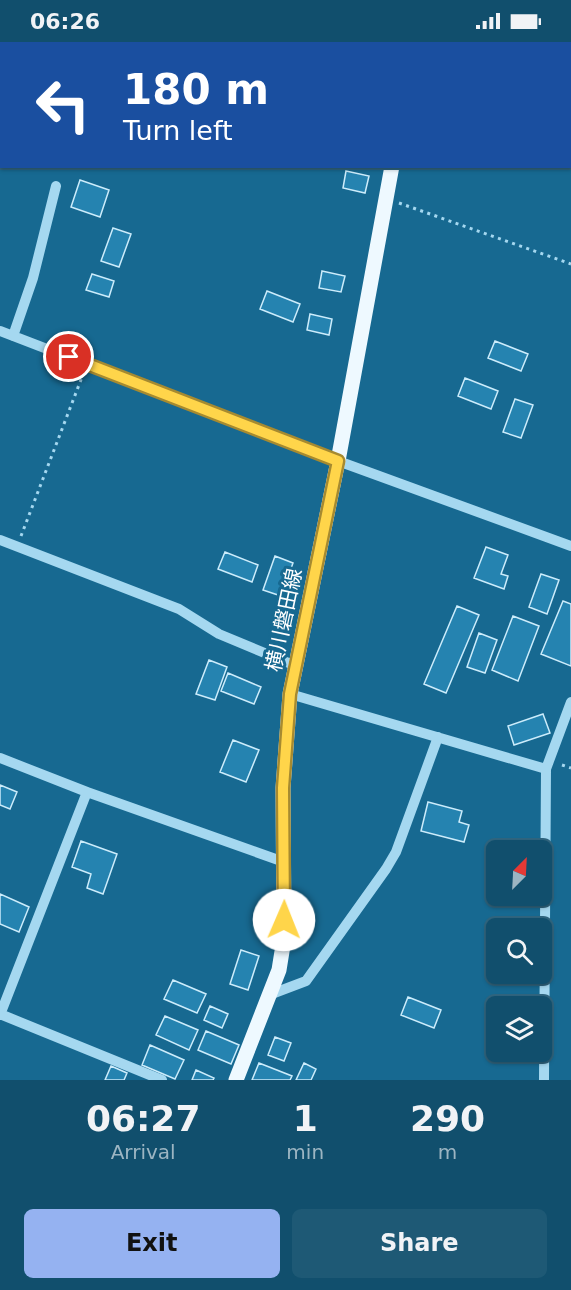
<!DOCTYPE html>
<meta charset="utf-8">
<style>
body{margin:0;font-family:"DejaVu Sans","Noto Sans JP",sans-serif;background:#1e5975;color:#f1f3f6;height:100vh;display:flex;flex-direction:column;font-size:22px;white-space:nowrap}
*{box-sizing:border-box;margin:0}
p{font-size:20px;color:#9cb5c2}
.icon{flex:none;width:33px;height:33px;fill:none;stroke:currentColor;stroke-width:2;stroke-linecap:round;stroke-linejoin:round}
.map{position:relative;height:1038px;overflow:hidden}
.details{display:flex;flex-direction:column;background:#114f6d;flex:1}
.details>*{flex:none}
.banner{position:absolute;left:0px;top:0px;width:572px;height:126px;box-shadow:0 2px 4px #0004,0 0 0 2px #306680;background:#1a4fa0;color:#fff;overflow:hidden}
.needle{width:39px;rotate:24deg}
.fabs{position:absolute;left:486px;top:798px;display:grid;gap:12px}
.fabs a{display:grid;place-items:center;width:66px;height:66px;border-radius:9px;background:#114f6d;box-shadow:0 2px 4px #0004,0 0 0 2px #306680;font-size:30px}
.pin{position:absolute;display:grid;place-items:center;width:51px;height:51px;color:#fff;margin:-26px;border:3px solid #fff;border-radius:50%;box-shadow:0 2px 6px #0007}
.me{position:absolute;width:66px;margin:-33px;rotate:1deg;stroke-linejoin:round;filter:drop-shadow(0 0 4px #0008)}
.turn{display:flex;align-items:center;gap:21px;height:126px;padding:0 24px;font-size:27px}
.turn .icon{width:78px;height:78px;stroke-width:2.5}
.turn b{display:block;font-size:42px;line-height:51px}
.eta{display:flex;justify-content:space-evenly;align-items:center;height:102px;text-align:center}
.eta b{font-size:36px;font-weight:700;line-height:42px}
.cta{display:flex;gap:12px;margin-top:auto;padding:12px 24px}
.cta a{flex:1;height:69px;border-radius:9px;background:#95b2f1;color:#111;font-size:24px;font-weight:700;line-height:69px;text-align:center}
.cta a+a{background:#1e5975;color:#f1f3f6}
.status{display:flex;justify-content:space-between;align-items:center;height:42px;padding:0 30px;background:#114f6d;direction:ltr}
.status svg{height:16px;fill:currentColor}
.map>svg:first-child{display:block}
.building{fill:#2583b0;stroke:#ccecfb;stroke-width:1.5}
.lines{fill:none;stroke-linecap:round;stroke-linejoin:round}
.path{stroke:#a5d8f0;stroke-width:3;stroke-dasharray:3 4.5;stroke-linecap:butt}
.minor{stroke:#a5d8f0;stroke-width:10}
.major{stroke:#eef9ff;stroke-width:15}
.route-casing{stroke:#a68a30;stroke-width:15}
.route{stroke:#ffd54a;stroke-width:10}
.labels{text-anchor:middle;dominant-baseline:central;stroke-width:6;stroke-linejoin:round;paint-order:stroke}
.street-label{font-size:21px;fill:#fff;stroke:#176991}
</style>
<div class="status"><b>06:26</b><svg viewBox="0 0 49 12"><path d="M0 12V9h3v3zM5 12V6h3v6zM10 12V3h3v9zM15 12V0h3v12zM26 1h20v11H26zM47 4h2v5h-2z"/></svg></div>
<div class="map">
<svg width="571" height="1038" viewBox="0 0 571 1038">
<rect width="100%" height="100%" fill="#176991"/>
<path class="building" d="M 346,129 L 369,134 L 365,151 L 343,146 Z
M 80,138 L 109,148 L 100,175 L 71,165 Z
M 113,186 L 131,192 L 119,225 L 101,219 Z
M 322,229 L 345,234 L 341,250 L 319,246 Z
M 92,232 L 114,239 L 109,255 L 86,248 Z
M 267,249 L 300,262 L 293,280 L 260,267 Z
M 310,272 L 332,277 L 329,293 L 307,288 Z
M 495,299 L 528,312 L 521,329 L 488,316 Z
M 465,336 L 498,349 L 491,367 L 458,354 Z
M 515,357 L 533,363 L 521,396 L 503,390 Z
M 486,505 L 508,513 L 501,532 L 508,534 L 504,547 L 474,536 Z
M 225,510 L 258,523 L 252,540 L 218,527 Z
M 275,514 L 293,521 L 281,554 L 263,548 Z
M 541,532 L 559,538 L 547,572 L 529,565 Z
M 563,559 L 571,562 L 571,624 L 541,612 Z
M 457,564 L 479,573 L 446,651 L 424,642 Z
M 513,574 L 539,584 L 518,639 L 492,628 Z
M 479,591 L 497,598 L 485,631 L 467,625 Z
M 209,618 L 227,625 L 215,658 L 196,652 Z
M 228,631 L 261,645 L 254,662 L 221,649 Z
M 543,672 L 550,691 L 514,703 L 508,684 Z
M 233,698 L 259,708 L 246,740 L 220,730 Z
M 0,743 L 17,750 L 10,767 L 0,763 Z
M 428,760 L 462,769 L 459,780 L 469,783 L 464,800 L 421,789 Z
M 81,799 L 117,812 L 103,852 L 87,846 L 91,832 L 72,825 Z
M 0,852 L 29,865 L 19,890 L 0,882 Z
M 241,908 L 259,914 L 248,948 L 230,942 Z
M 173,938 L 206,952 L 197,971 L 164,957 Z
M 408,955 L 441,968 L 434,986 L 401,973 Z
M 210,964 L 228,972 L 222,986 L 204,978 Z
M 165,974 L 198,988 L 189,1008 L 156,993 Z
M 206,989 L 239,1003 L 231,1022 L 198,1008 Z
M 275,995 L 291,1001 L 284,1019 L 268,1013 Z
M 150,1003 L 184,1018 L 175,1037 L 142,1023 Z
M 259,1021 L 292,1034 L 290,1038 L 252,1038 Z
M 304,1021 L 316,1027 L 311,1038 L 296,1038 Z
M 111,1024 L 127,1031 L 124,1038 L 105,1038 Z
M 196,1028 L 214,1036 L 213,1038 L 192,1038 Z"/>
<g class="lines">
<path class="path" d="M 399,161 L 571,222
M 21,494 L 82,335
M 562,723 L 571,726"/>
<path class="minor" d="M 508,0 L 513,2
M 570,18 L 571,18
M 0,35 L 2,35
M 0,289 L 338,419 L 571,504
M 13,294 L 33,236 L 56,144
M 0,498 L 179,567 L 219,592 L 296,624
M 290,652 L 546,727
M 0,716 L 87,750 L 284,820
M 269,953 L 306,939 L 386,827 L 396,810 L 438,695
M 0,972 L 162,1038
M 0,973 L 87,750
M 544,1038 L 546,727 L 571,660"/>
<path class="major" d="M 424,2 L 424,0
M 236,1038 L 279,928 L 284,897 L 283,746 L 290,652 L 338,419 L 392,124"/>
</g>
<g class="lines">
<defs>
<path id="route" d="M 69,315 L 338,419 L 290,652 L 283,746 L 284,878"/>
</defs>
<use href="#route" class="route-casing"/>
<use href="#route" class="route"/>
</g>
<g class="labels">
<g class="street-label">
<text transform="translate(284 578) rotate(-78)">横川磐田線</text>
</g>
</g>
</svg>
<div class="fabs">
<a><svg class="needle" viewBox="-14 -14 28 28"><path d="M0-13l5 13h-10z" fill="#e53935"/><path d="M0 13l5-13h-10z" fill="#9cb5c2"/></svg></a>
<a><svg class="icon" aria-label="search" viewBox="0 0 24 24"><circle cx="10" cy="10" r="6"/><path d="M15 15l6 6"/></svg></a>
<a><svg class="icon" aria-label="layers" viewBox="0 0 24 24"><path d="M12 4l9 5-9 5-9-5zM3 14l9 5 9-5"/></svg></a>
</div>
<div class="pin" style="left:69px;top:315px;background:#d93025"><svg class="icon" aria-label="arrive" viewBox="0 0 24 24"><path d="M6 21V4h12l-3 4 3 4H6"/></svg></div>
<svg class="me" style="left:284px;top:878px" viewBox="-20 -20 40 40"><circle r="19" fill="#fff"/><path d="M0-13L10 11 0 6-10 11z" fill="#ffd54a"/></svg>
<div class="banner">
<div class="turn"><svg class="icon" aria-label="left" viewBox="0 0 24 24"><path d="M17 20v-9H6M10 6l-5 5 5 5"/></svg><div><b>180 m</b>Turn left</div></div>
</div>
</div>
<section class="details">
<div class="eta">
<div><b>06:27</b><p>Arrival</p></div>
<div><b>1</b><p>min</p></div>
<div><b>290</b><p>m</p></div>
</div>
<div class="cta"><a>Exit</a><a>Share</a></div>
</section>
